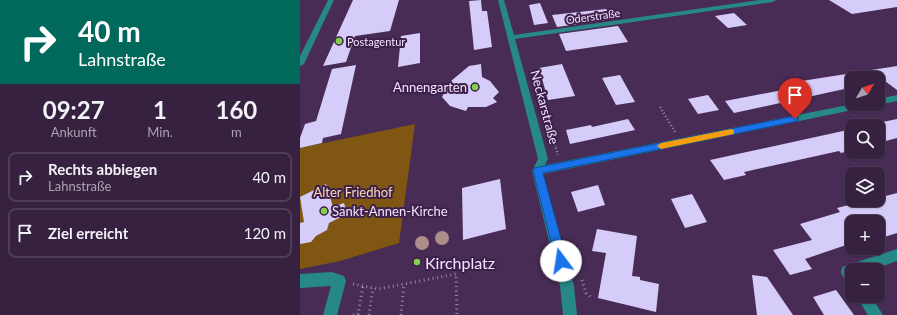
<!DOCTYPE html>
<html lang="de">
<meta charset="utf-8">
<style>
body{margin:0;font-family:Lato,sans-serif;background:#3d2947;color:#f1f3f6;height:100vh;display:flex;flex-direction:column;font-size:15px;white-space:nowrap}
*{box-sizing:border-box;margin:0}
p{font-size:13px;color:#aaa3b1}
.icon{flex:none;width:22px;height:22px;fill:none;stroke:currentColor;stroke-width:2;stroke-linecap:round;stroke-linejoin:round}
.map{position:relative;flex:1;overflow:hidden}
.sheet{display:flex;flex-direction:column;background:#362140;width:300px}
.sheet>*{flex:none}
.hud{background:#00695c;color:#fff;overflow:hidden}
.needle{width:26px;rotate:51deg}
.fabs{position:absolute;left:545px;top:71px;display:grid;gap:8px}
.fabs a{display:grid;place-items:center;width:40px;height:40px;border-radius:8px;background:#362140;box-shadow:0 1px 3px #0004,0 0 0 1px #503e59;font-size:20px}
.pin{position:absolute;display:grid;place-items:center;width:34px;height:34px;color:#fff;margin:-41px -17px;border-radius:50% 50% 50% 0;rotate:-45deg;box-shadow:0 0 4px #0007}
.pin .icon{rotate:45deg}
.me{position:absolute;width:44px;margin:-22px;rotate:346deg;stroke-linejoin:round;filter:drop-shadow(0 0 3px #0008)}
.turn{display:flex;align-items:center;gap:14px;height:84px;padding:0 12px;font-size:18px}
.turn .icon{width:52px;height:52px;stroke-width:2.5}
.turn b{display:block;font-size:28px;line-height:34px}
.eta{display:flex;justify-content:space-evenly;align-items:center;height:68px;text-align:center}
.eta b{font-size:24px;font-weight:700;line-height:28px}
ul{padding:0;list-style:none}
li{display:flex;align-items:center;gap:12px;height:50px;margin:0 8px 6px;padding:0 4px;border:2px solid #503e59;border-radius:8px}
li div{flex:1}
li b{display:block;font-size:15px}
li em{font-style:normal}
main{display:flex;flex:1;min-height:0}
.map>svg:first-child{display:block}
.green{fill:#7f5612}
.building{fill:#d5ccf9}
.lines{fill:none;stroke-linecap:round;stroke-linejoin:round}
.path-far1{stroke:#9d86a8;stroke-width:2.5;stroke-dasharray:1 2.5;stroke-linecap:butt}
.path{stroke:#9d86a8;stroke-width:3;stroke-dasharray:1 3.5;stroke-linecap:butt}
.minor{fill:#268887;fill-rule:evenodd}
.tree{fill:#ac8d88}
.route{fill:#1a73e8;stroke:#114b97}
.slow{fill:#f59e0b}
.poi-dot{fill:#85cf4c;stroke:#3d214a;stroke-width:1.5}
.labels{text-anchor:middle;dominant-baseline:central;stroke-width:4;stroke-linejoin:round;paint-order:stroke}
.far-street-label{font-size:11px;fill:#f5e4fe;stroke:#3d214a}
.far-poi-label{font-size:11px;fill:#f5e4fe;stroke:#3d214a;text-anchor:start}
.poi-label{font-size:13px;fill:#f5e4fe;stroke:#3d214a;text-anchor:end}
.street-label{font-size:13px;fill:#f5e4fe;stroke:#3d214a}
.park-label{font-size:13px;fill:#fddcb2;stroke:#3d214a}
.near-poi-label{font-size:16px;fill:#f5e4fe;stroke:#3d214a;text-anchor:start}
</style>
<main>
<section class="sheet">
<div class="hud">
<div class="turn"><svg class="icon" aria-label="right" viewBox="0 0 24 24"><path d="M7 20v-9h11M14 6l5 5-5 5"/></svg><div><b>40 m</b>Lahnstraße</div></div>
</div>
<div class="eta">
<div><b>09:27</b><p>Ankunft</p></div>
<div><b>1</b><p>Min.</p></div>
<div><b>160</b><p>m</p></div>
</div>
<ul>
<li><svg class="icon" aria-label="right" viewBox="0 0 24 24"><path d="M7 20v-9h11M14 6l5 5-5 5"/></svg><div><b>Rechts abbiegen</b><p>Lahnstraße</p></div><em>40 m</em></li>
<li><svg class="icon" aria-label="arrive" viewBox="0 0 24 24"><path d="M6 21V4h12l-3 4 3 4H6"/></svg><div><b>Ziel erreicht</b></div><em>120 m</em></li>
</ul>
</section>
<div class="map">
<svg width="597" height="315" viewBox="0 0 597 315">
<rect width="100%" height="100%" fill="#482c55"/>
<path class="green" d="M 115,124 L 99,243 L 40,261 L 0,269 L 0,148 Z"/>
<path class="building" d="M 53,0 L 99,0 L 90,31 L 55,36 L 46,62 L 23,66 Z
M 181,0 L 182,11 L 187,11 L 192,47 L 174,50 L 169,1 Z
M 529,0 L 597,0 L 597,7 L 552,14 Z
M 240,3 L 248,23 L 234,25 L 229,5 Z
M 306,9 L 313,19 L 257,27 L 252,15 Z
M 434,13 L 447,25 L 428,28 L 415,16 Z
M 318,26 L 328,42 L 266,51 L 259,34 Z
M 120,33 L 120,63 L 98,67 L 101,36 Z
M 181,64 L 182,77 L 190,81 L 199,92 L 193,98 L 197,102 L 186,107 L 168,107 L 166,111 L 150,106 L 142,97 L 151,81 L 169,66 Z
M 262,64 L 275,96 L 248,100 L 239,68 Z
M 56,65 L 41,134 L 23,138 L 22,143 L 0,148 L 0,138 L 5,124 L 16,121 L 32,69 Z
M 597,66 L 597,90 L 585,81 L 578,82 L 578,78 L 552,78 L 552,87 L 549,88 L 434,113 L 425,101 L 493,88 L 489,83 Z
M 320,75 L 335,102 L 316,105 L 302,78 Z
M 408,95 L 419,110 L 398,114 L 388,99 Z
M 328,119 L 335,130 L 270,144 L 266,130 L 291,125 L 292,127 Z
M 597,119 L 597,138 L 578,143 L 578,123 Z
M 552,129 L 552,150 L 541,153 L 539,151 L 444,172 L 446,175 L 424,180 L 410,160 Z
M 200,179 L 206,229 L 163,240 L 162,188 Z
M 26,184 L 33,207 L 44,203 L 47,214 L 29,223 L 27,230 L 16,236 L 11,242 L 0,244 L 0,223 L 4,222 L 0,197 Z
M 298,185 L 305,205 L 278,212 L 271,192 Z
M 597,193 L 597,233 L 578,239 L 578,222 L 552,222 L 552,243 L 505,259 L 512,269 L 490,275 L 473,250 L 512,240 L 500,224 L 540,212 L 537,208 L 568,200 L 578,200 L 578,198 Z
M 392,194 L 407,222 L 385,228 L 371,199 Z
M 297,229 L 337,236 L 332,276 L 340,277 L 340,280 L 359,284 L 356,312 L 298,298 L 306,253 L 292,251 Z
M 452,275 L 467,277 L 493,315 L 457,315 Z
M 536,290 L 554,315 L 524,315 L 513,297 Z"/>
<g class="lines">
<path class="path-far1" d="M 240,94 L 258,155
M 360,107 L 375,132"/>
<path class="path" d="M 282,280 L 286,293 L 292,298
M 53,284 L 78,289 L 156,274 L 157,315
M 53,315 L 58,314 L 63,286
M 69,315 L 73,288
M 101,315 L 104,284"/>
<path class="minor" d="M 28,0 L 34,0 L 4,64 L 0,66 L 0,56 Z
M 198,0 L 204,0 L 214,35 L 460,0 L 476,0 L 473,2 L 215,39 L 248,159 L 245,165 L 553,104 L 571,104 L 567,107 L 243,174 L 274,286 L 277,315 L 263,315 L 260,286 L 232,171 L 238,159 Z
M 597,95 L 597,101 L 578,105 L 575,104 L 578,104 L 578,99 Z
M 597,249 L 597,261 L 571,270 L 552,270 L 552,286 C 546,283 543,278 541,272 L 542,267 Z
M 32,272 L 44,276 L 46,281 L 37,315 L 23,315 L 31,286 L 0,288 L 0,274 Z
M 556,296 L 571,296 L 583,315 L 568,315 Z"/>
</g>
<g class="tree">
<circle cx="142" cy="238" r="7"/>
<circle cx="122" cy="243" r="7"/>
</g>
<path class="route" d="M 495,116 L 498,117 L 498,121 L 243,173 L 267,261 L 265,265 L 261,266 L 257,265 L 233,171 L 234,168 Z"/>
<path class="slow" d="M 431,129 L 434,130 L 434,134 L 361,149 L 357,146 L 361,143 Z"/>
<g class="poi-dot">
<circle cx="39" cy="41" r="4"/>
<circle cx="175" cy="87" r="4"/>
<circle cx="24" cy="211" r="4"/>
<circle cx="117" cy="262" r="4"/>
</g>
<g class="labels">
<g class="far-street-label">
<text transform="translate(293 16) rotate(-8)">Oderstraße</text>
</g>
<g class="far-poi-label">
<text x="47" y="41">Postagentur</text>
</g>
<g class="poi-label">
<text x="167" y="87">Annengarten</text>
<text x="32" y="211" text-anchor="start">Sankt-Annen-Kirche</text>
</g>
<g class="street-label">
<text transform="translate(245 107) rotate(75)">Neckarstraße</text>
</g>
<g class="park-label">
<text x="53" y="192">Alter Friedhof</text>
</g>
<g class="near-poi-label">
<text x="125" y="262">Kirchplatz</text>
</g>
</g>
</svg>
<div class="fabs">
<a><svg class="needle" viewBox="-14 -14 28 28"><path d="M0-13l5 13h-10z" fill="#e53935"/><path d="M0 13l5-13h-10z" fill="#aaa3b1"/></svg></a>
<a><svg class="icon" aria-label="search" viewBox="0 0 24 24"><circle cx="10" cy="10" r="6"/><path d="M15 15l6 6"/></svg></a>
<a><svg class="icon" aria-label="layers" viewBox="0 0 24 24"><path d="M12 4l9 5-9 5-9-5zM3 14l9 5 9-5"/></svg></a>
<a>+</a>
<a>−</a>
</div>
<div class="pin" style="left:495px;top:119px;background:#d93025"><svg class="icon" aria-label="arrive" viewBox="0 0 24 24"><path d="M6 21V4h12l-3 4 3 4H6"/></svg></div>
<svg class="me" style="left:261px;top:261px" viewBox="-20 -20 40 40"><circle r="19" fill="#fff"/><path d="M0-13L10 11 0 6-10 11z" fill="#1a73e8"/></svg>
</div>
</main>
